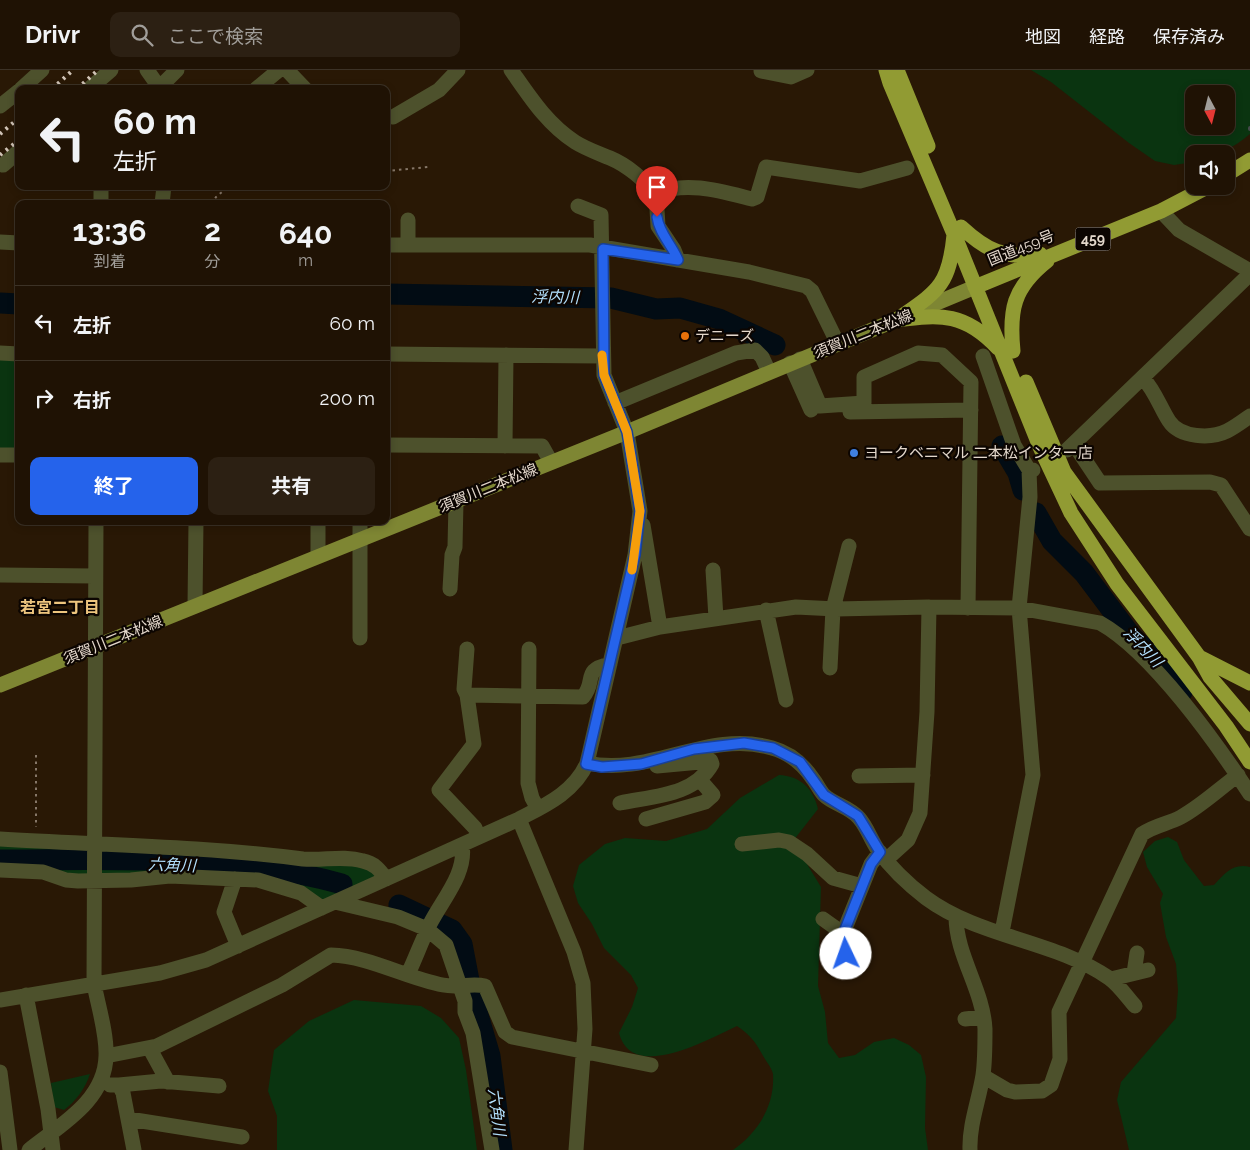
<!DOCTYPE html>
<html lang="ja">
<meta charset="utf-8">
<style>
body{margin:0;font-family:Raleway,"Noto Sans JP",sans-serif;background:#2c2013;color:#f1f3f6;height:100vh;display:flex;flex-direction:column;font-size:19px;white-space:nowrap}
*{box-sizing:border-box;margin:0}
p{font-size:16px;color:#a19e9a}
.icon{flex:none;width:28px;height:28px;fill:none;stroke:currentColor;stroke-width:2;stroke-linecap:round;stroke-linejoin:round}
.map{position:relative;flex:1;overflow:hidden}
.details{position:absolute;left:15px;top:130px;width:375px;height:325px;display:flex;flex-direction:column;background:#1f1204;border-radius:10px;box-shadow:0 2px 8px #0003,0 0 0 1px #3c3226}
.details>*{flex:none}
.hud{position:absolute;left:15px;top:15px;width:375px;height:105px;border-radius:10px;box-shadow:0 2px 8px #0003,0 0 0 1px #3c3226;background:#1f1204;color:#f1f3f6;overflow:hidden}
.needle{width:32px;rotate:173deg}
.controls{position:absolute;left:1185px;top:15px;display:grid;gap:10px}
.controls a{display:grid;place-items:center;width:50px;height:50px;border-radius:10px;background:#1f1204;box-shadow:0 2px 8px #0003,0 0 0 1px #3c3226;font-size:25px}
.pin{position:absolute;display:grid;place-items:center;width:42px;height:42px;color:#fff;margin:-51px -21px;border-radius:50% 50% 50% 0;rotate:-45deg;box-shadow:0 0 5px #0007}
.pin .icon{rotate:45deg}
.me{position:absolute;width:55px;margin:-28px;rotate:357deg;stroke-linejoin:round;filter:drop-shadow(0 0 4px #0008)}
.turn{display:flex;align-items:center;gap:18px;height:105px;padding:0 15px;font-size:22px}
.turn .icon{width:65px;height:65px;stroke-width:2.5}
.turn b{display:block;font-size:35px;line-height:42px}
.eta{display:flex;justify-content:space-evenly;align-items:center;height:85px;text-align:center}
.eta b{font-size:30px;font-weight:700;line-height:35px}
.cta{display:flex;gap:10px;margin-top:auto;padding:10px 15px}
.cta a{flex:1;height:58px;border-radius:10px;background:#2563eb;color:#fff;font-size:20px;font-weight:700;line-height:58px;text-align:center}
.cta a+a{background:#2c2013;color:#f1f3f6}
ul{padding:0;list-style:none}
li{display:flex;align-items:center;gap:15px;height:75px;padding:0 15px;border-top:1px solid #3c3226}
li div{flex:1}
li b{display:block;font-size:19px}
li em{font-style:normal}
header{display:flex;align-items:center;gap:30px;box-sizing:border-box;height:70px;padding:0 25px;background:#1f1204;border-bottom:1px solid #3c3226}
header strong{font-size:24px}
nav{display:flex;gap:28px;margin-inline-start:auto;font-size:18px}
.search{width:350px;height:45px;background:#2c2013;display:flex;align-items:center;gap:12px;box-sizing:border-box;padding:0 18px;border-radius:10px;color:#a19e9a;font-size:19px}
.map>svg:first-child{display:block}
.green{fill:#0a3410;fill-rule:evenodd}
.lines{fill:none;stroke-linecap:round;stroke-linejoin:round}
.stream{stroke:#46494b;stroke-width:4}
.river{stroke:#020c14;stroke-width:21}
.path{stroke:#867768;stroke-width:2;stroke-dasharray:2.5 4;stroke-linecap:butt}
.minor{stroke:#4d512c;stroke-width:15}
.major{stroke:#7e8633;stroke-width:15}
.highway{stroke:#919b33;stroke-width:15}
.rail{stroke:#d0c3b6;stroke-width:4;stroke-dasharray:2.5 5;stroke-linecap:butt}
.route-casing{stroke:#184099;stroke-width:12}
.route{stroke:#2563eb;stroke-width:9}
.slow{stroke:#f59e0b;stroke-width:9}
.food-dot{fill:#e8710a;stroke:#0c0501;stroke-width:2}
.shop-dot{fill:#3f7fe0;stroke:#0c0501;stroke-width:2}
.labels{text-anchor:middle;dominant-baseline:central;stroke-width:4.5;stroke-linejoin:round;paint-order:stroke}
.shield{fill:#0c0501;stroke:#a2988e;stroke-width:1}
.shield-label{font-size:14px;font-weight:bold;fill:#e3d7cb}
.street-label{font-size:15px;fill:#e3d7cb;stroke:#0c0501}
.poi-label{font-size:15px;fill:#e3d7cb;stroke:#0c0501;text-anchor:start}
.water-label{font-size:16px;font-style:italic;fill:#b1defb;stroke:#0c0501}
.neighbourhood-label{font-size:16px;font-weight:bold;fill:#edc57e;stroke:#0c0501}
</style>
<header>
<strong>Drivr</strong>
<div class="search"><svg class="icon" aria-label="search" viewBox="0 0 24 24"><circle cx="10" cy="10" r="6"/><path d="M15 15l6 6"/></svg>ここで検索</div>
<nav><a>地図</a><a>経路</a><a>保存済み</a></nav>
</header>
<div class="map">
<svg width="1250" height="1080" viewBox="0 0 1250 1080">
<rect width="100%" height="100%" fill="#291805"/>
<path class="green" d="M 1031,0 L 1250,0 L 1250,64 C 1231,80 1219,84 1194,84 L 1194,92 L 1174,95 L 1155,91 L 1129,73 L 1051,12 ZM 1194,24 L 1226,24 L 1226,56 L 1194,56 Z
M 0,290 L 19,290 L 19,379 L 0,379 Z
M 779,705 C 800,706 813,718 818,739 L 793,771 L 821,817 L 818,916 L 825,942 L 828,973 L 839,988 L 855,985 L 874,972 L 894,968 L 909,975 L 921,985 L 926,1007 L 925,1058 L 928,1080 L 733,1080 C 758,1062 775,1036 773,1004 C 772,998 765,990 762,984 C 755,971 749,964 737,956 C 709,969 632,1013 619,963 L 632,937 L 638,918 L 631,905 L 604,878 L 592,854 L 578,833 L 573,816 L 579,795 L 605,774 L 625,768 L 666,771 L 707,759 L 740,728 Z
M 1168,767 L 1177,772 L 1184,790 L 1204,816 L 1214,815 C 1225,803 1233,793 1250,797 L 1250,1080 L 1129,1080 L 1117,1030 L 1121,1012 L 1176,948 L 1178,920 L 1176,894 L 1166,867 L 1160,833 L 1163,824 L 1147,797 L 1143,782 L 1155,771 Z
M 0,769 L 344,787 L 386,809 L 322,838 L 280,816 L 131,810 L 0,800 Z
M 354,930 L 421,936 L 441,948 L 459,968 L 466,1000 L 477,1080 L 277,1080 L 277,1046 L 268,1021 L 274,980 L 309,951 Z
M 90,1004 C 85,1019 76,1031 64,1040 L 54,1037 L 51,1013 Z"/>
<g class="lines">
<path class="stream" d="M 1250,58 L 1250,59"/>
<path class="river" d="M 386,224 L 611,228 L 656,239 L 680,238 L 719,249 L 775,275
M 0,233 L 19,234
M 1002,376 L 1018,403 L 1023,420
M 1036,443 L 1052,471 L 1084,503 L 1132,567 L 1160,593 L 1182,622
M 0,790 C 112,790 234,784 342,814
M 399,835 L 452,860 L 462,874 L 471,921 L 490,986 L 502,1080"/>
<path class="path" d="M 386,101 L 428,97
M 212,134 L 216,127 L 229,116
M 36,685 L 36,757"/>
<path class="minor" d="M 147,0 L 159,17
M 287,0 L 305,19
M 511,0 C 530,27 547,54 575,72 C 586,79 598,83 610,88 C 629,96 642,109 656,123 L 658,156 L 674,180 L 678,190
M 761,1 L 791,7 L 807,0
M 21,19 L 42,0
M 89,19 L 111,0
M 158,19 L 177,0
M 256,19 L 279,0
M 0,36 L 19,21
M 393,47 L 439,20 L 458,0
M 3,95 L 19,81
M 101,116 L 101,134
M 656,123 C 688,111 720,121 752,129 L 757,127 L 766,97 L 860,111 L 907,98
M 162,134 L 164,116
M 1161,141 L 1179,160 L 1250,201
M 0,172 L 19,173
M 386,175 L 590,175 L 749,202 L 806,216 L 812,221 L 838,274
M 408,175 L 408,150
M 0,283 L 19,284
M 386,284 L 602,286
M 983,286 L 1014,375 L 1029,400
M 800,289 L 820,336 L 864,333 L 864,307 L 918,283 L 942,285 L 971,312 L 968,538
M 790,293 L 811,340
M 1143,308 C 1155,321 1160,337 1169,351 C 1180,368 1211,369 1227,361 C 1235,357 1243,351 1250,346
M 615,333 L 736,283 L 755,280 L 762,287 L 769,302
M 850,342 L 971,340
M 1074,374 L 1100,413 L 1210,412 L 1221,415 L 1250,459
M 386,375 L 542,376 L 551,392
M 505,376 L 506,285
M 1067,380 L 1250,204
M 0,385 L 19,385
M 360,451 L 360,568
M 643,455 L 660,557
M 318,486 L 318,451
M 713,500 L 716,548
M 0,505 L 94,506
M 450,519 L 452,485 L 455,477 L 456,432
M 195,536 L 196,451
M 766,540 L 786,630
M 617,568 L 660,557 L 796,537 L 836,539 L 929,537 L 1019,538 L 1100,553 C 1152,582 1217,674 1250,724
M 529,579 L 528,713 L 532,728 L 538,739
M 830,598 L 833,539 L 849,476
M 467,625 L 464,619 L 467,579
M 587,693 C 649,707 709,659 772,678 C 790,683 803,694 813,709 C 817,714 820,721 824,725 C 833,734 850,737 859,748 C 867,757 871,770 878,780 C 891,798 909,815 926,828 C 980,868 1054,870 1109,908 C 1119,915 1127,927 1135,936
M 859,706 L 923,705
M 620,733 C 653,726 694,726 712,694 L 711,691 L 657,696
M 519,749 L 574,882 L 583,913 L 585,959 L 576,1080
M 646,749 L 705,732 L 713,725 L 700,710
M 479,767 L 475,758 L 439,720 L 474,674 L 467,625 L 583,627 C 597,611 581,600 610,594
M 0,769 C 101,775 202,776 303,789 C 323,791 343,785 363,791 C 374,793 380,800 386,809
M 742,774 L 779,770 L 789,772 L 807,784 L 833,808 L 862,816
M 887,789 L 908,770 L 920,743 L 927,642 L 929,537
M 0,800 L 43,802 L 66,810 L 78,811 L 131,810 L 170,806 L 258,810 L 301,823 L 322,838
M 235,809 L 224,842 L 238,876
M 335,832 L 398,847 L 427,859 L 446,875 L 465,931 L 465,942 L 473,963 L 492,1080
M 956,846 C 956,886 983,919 985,959 C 985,974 985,991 983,1005 C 979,1030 969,1055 970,1080
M 823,849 L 844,864
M 1002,862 L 1033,705 L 1019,538 L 1030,427 L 1029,400 L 1033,400
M 851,898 L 843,872 L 844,861 L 871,794 L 880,782
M 1134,903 L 1137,883
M 408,904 C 416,887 422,870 430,854 C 442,830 467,803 462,775
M 1111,909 L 1148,900
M 26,925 L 48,1039 L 53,1080
M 0,930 L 160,903 L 206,890 L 519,749 C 544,736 575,722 587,693 L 635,485 L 640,441 L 627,362 L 604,305 L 601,145 L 578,136
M 965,949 L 983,947
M 150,979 L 168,1012
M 106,986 L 157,976 L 282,915 L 331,885 C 369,886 406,908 443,915 C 458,918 472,913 485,916 L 505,962 L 512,967 L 651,995
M 0,1002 L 10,1080
M 983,1006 L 1007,1020 L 1015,1022 L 1042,1021 L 1051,1015 L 1060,989 L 1059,942 L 1142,764 C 1155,755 1168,754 1181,747 C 1201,736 1219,719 1238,705
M 110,1015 L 119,1015 L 123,1023 L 134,1080
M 119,1015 L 161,1011 L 219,1016
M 129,1049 L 242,1067
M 29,1080 C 60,1055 105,1031 106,986 C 107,964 98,935 94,914 L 96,451"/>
<path class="major" d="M 0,615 L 627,362 L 975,217"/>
<path class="highway" d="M 886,0 L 890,13 L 954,164 L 1040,377 L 1071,443 L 1117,514 L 1226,656 L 1250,692
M 897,0 L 928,76
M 1226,105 L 1250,90
M 961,157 C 987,181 1004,189 1040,184
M 975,217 L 1161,141 L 1209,116
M 898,249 C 938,221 949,216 954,165
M 897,250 C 942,244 965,243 998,278
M 1013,281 C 1009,240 1013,218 1047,191
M 1026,312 L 1064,402 L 1199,587 L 1210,607 L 1250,654
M 1199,587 L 1250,613"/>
<path class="rail" d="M 52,19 L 73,0
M 77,19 L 98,0
M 0,64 L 19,48
M 0,85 L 19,70"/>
</g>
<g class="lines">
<defs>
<path id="route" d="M 657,147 C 659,163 672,175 678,190 L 603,179 L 604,305 L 627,362 L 640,441 L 635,485 L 586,694 L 602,697 L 641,694 L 694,679 L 744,673 L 773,678 L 800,692 L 824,725 L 858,746 L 880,782 L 871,794 L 844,862 L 844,872 L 846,884"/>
</defs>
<use href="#route" class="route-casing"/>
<use href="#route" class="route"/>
<path class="slow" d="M 602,285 L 604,305 L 627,362 L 640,441 L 632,500"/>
</g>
<circle class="food-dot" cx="685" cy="266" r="5"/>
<circle class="shop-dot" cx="854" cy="383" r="5"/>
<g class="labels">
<rect class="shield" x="1075.5" y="157.5" width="35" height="23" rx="4"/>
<g class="shield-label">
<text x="1093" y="169">459</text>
</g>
<g class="street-label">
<text transform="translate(1021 178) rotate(-22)">国道459号</text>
<text transform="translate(863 264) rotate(-22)">須賀川二本松線</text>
<text transform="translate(488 418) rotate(-22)">須賀川二本松線</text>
<text transform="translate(113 570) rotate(-22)">須賀川二本松線</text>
</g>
<g class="poi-label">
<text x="695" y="266">デニーズ</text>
<text x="864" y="383">ヨークベニマル 二本松インター店</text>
</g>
<g class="water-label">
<text transform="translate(555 227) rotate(1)">浮内川</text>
<text transform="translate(1143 577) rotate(47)">浮内川</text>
<text transform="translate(172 795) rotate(2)">六角川</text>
<text transform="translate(497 1042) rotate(83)">六角川</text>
</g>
<g class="neighbourhood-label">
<text x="60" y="537">若宮二丁目</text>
</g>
</g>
</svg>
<div class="controls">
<a><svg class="needle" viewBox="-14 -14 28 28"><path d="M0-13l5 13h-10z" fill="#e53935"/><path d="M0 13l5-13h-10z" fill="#a19e9a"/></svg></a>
<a><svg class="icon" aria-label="sound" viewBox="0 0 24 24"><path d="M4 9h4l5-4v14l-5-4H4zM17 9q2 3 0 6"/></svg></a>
</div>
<div class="pin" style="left:657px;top:147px;background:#d93025"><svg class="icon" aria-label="arrive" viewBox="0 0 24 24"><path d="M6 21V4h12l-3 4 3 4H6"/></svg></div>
<svg class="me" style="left:846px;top:884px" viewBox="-20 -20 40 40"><circle r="19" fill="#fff"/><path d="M0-13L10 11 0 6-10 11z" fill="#2563eb"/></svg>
<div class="hud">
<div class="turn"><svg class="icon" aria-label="left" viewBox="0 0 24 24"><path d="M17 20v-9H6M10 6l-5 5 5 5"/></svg><div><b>60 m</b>左折</div></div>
</div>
<section class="details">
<div class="eta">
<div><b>13:36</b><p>到着</p></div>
<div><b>2</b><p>分</p></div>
<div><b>640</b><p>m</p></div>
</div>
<ul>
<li><svg class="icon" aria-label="left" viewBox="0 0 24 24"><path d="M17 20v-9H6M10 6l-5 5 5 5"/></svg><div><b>左折</b></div><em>60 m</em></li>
<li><svg class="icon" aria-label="right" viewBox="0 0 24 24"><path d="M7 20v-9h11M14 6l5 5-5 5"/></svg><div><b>右折</b></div><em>200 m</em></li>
</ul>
<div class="cta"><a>終了</a><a>共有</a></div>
</section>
</div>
